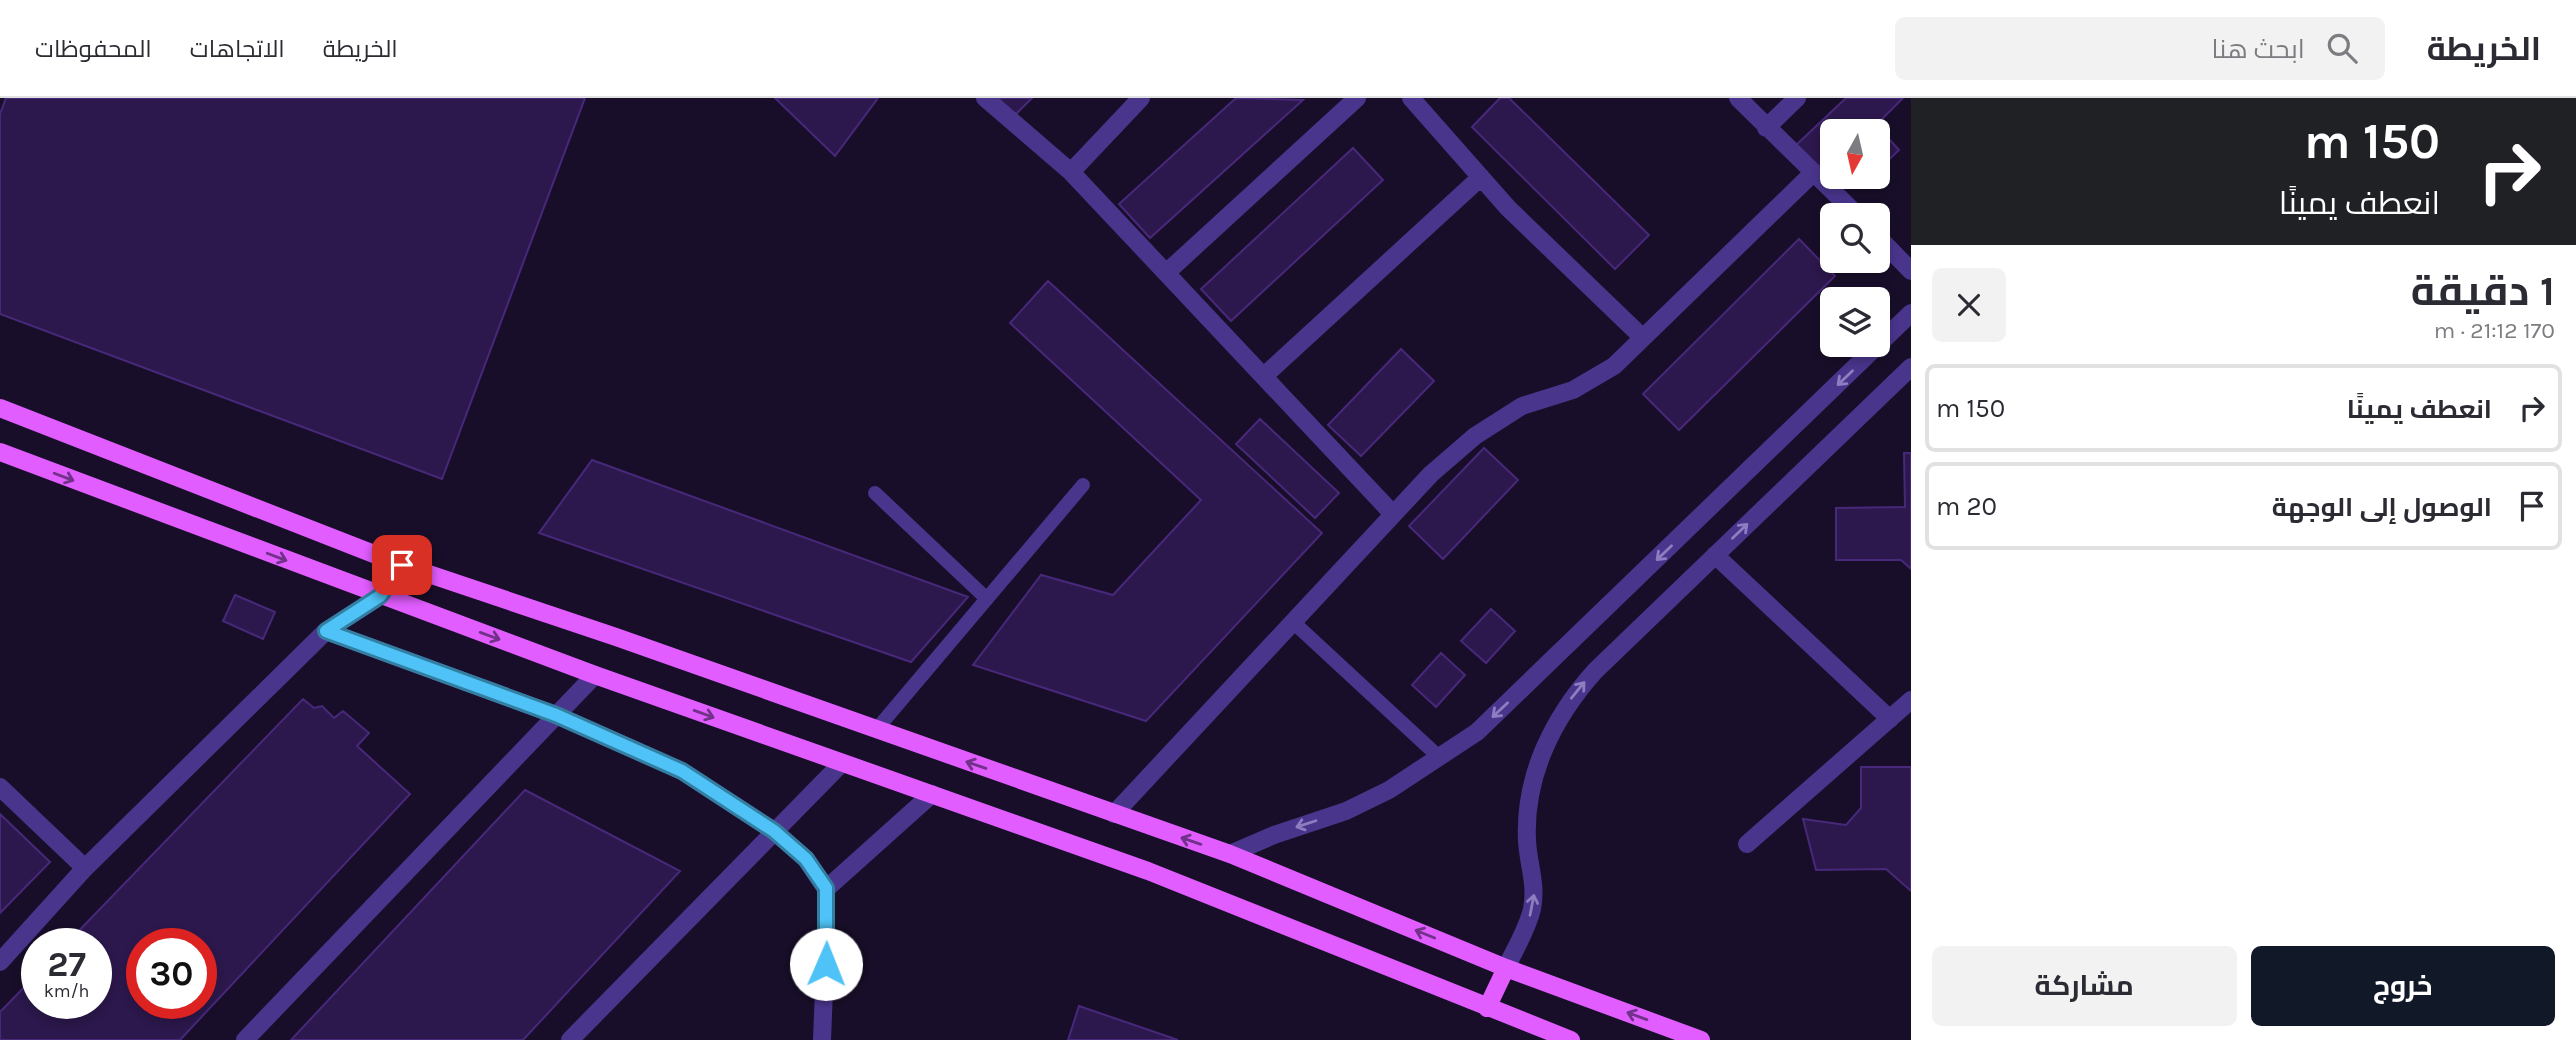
<!DOCTYPE html>
<html lang="ar">
<meta charset="utf-8">
<style>
body{margin:0;font-family:Karla,Cairo,sans-serif;background:#f2f2f3;color:#2b2b33;direction:rtl;height:100vh;display:flex;flex-direction:column;font-size:26px;white-space:nowrap}
*{box-sizing:border-box;margin:0}
p{font-size:23px;color:#7c7c81}
.icon{flex:none;width:38px;height:38px;fill:none;stroke:currentColor;stroke-width:2;stroke-linecap:round;stroke-linejoin:round}
.map{position:relative;flex:1;overflow:hidden;direction:ltr}
.sheet{display:flex;flex-direction:column;background:#fff;width:665px}
.sheet>*{flex:none}
.banner{background:#202124;color:#fff;overflow:hidden}
.needle{width:46px;rotate:188deg}
.buttons{position:absolute;left:1820px;top:21px;display:grid;gap:14px}
.buttons a{display:grid;place-items:center;width:70px;height:70px;border-radius:10px;background:#fff;box-shadow:0 4px 10px #0003;font-size:35px}
.speed{position:absolute;left:21px;top:830px;display:flex;gap:14px;font-size:35px;font-weight:700;text-align:center}
.speed>*{display:grid;place-content:center;width:91px;height:91px;border-radius:50%;background:#fff;box-shadow:0 4px 10px #0003;line-height:1}
.speed small{font-size:18px;font-weight:400}
.speed .limit{border:10px solid #d22;background:#fff;color:#111}
.pin{position:absolute;display:grid;place-items:center;width:60px;height:60px;color:#fff;margin:-30px;border-radius:14px;box-shadow:0 4px 10px #0006}
.me{position:absolute;width:77px;margin:-38px;rotate:1deg;stroke-linejoin:round;filter:drop-shadow(0 0 5px #0008)}
.turn{display:flex;align-items:center;gap:24px;height:147px;padding:0 21px;font-size:32px}
.turn .icon{width:91px;height:91px;stroke-width:2.5}
.turn b{display:block;font-size:49px;line-height:60px}
.round{display:grid;place-items:center;flex:none;width:74px;height:74px;border-radius:10px;background:#f2f2f3}
.summary{display:flex;align-items:center;justify-content:space-between;height:119px;padding:0 21px}
h1{font-size:42px;font-weight:700;line-height:52px}
.cta{display:flex;gap:14px;margin-top:auto;padding:14px 21px}
.cta a{flex:1;height:80px;border-radius:10px;background:#111827;color:#fff;font-size:28px;font-weight:700;line-height:80px;text-align:center}
.cta a+a{background:#f2f2f3;color:#2b2b33}
ul{padding:0;list-style:none}
li{display:flex;align-items:center;gap:21px;height:88px;margin:0 14px 10px;padding:0 7px;border:4px solid #e1e1e2;border-radius:10px}
li div{flex:1}
li b{display:block;font-size:26px}
li em{font-style:normal}
header{display:flex;align-items:center;gap:42px;box-sizing:border-box;height:98px;padding:0 35px;background:#fff;border-bottom:2px solid #e1e1e2}
header strong{font-size:33px}
nav{display:flex;gap:38px;margin-inline-start:auto;font-size:24px}
.search{width:490px;height:63px;background:#f2f2f3;display:flex;align-items:center;gap:18px;box-sizing:border-box;padding:0 24px;border-radius:10px;color:#7c7c81;font-size:26px}
main{display:flex;flex:1;min-height:0}
.map>svg:first-child{display:block}
.building{fill:#2c184c;stroke:#48287a;stroke-width:2;fill-rule:evenodd}
.lines{fill:none;stroke-linecap:round;stroke-linejoin:round}
.service{stroke:#49358c;stroke-width:14}
.minor{stroke:#49358c;stroke-width:18}
.primary{stroke:#e15dff;stroke-width:18}
.oneway{stroke:#8e7dc0}
.oneway2{stroke:#723289}
.route-casing{stroke:#337fa1;stroke-width:18}
.route{stroke:#4fc3f7;stroke-width:12}
</style>
<header>
<strong>الخريطة</strong>
<div class="search"><svg class="icon" aria-label="search" viewBox="0 0 24 24"><circle cx="10" cy="10" r="6"/><path d="M15 15l6 6"/></svg>ابحث هنا</div>
<nav><a>الخريطة</a><a>الاتجاهات</a><a>المحفوظات</a></nav>
</header>
<main>
<section class="sheet">
<div class="banner">
<div class="turn"><svg class="icon" aria-label="right" viewBox="0 0 24 24"><path d="M7 20v-9h11M14 6l5 5-5 5"/></svg><div><b>150 m</b>انعطف يمينًا</div></div>
</div>
<div class="summary"><div><h1>1 دقيقة</h1><p>170 m · 21:12</p></div><a class="round"><svg class="icon" aria-label="close" viewBox="0 0 24 24"><path d="M6 6l12 12M18 6L6 18"/></svg></a></div>
<ul>
<li><svg class="icon" aria-label="right" viewBox="0 0 24 24"><path d="M7 20v-9h11M14 6l5 5-5 5"/></svg><div><b>انعطف يمينًا</b></div><em>150 m</em></li>
<li><svg class="icon" aria-label="arrive" viewBox="0 0 24 24"><path d="M6 21V4h12l-3 4 3 4H6"/></svg><div><b>الوصول إلى الوجهة</b></div><em>20 m</em></li>
</ul>
<div class="cta"><a>خروج</a><a>مشاركة</a></div>
</section>
<div class="map">
<svg width="1911" height="942" viewBox="0 0 1911 942">
<rect width="100%" height="100%" fill="#180e29"/>
<path class="building" d="M 6,0 L 585,0 L 442,381 L 0,216 L 0,16 Z
M 775,0 L 878,0 L 835,58 Z
M 997,0 L 1032,0 L 1015,17 Z
M 1236,0 L 1303,2 L 1150,140 L 1119,106 Z
M 1500,0 L 1509,0 L 1649,137 L 1615,171 L 1472,29 Z
M 1846,0 L 1903,0 L 1876,27 L 1899,52 L 1878,72 L 1878,33 L 1832,33 L 1832,66 L 1822,76 L 1795,48 Z
M 1353,50 L 1383,82 L 1231,223 L 1201,191 Z
M 1799,141 L 1835,178 L 1679,332 L 1643,296 Z
M 1048,183 L 1322,435 L 1146,623 L 973,567 L 1041,477 L 1113,497 L 1201,402 L 1010,225 Z
M 1401,251 L 1434,283 L 1361,358 L 1328,327 Z
M 1260,321 L 1339,395 L 1315,420 L 1236,346 Z
M 1484,350 L 1518,382 L 1443,461 L 1409,428 Z
M 1904,355 L 1911,355 L 1911,471 L 1901,462 L 1836,462 L 1836,410 L 1905,409 Z
M 592,362 L 968,499 L 911,564 L 539,435 Z
M 235,497 L 275,514 L 263,541 L 223,523 Z
M 1491,511 L 1515,533 L 1486,565 L 1461,543 Z
M 1441,555 L 1465,577 L 1436,609 L 1412,587 Z
M 303,601 L 314,610 L 322,608 L 334,620 L 343,613 L 369,635 L 357,648 L 410,696 L 180,942 L 0,942 L 0,914 L 37,876 L 37,905 L 96,905 L 96,845 L 67,845 ZM 142,845 L 201,845 L 201,905 L 142,905 Z
M 1861,669 L 1911,669 L 1911,793 L 1886,771 L 1816,772 L 1803,721 L 1846,727 L 1861,710 Z
M 525,692 L 680,773 L 523,942 L 291,942 Z
M 0,716 L 50,764 L 0,815 Z
M 1079,908 L 1178,942 L 1068,942 Z"/>
<g class="lines">
<path class="service" d="M 875,395 L 987,501
M 1292,523 L 1439,659
M 876,632 L 1083,387"/>
<path class="minor" d="M 985,0 L 1071,74 L 1392,415
M 1411,0 L 1508,110 L 1642,239
M 1738,0 L 1857,117
M 1766,30 L 1797,0
M 1071,74 L 1141,0
M 1878,139 L 1911,173
M 1166,175 L 1357,0
M 1264,278 L 1481,79
M 1715,457 L 1890,621
M 326,533 L 556,617 L 682,673 L 774,733 L 806,761 L 826,791 L 826,841 L 822,942
M 0,689 L 85,770
M 1114,716 L 1431,376 L 1475,338 L 1522,308 L 1573,292 L 1614,268 L 1814,74
M 1747,746 L 1911,602
M 1230,756 L 1274,737 L 1346,713 L 1389,692 L 1477,634 L 1911,215
M 826,791 L 932,696
M 0,864 L 85,770 L 326,533 L 380,498 L 402,467
M 1506,870 C 1515,851 1527,832 1532,811 C 1537,786 1528,766 1527,742 C 1524,678 1553,620 1595,573 L 1911,269
M 245,942 L 595,577
M 570,942 L 842,665"/>
<path class="primary" d="M 0,310 L 402,467 L 616,539 L 1230,756 L 1506,870 L 1701,942
M 0,354 L 595,577 L 1148,773 L 1571,942
M 1487,910 L 1506,870"/>
</g>
<defs><path id="oneway-shaft" d="M-6 0H5M1.5-3L5.5 0L1.5 3" fill="none" stroke-width="1.6" stroke-linecap="round" stroke-linejoin="round" transform="scale(1.75)"/></defs>
<g class="oneway">
<use href="#oneway-shaft" transform="translate(1845 280) rotate(136)"/>
<use href="#oneway-shaft" transform="translate(1740 433) rotate(-44)"/>
<use href="#oneway-shaft" transform="translate(1664 455) rotate(136)"/>
<use href="#oneway-shaft" transform="translate(1578 592) rotate(-51)"/>
<use href="#oneway-shaft" transform="translate(1500 612) rotate(137)"/>
<use href="#oneway-shaft" transform="translate(1306 726) rotate(162)"/>
<use href="#oneway-shaft" transform="translate(1532 807) rotate(-79)"/>
</g>
<g class="oneway2">
<use href="#oneway-shaft" transform="translate(64 379) rotate(21)"/>
<use href="#oneway-shaft" transform="translate(277 459) rotate(21)"/>
<use href="#oneway-shaft" transform="translate(490 538) rotate(20)"/>
<use href="#oneway-shaft" transform="translate(704 616) rotate(20)"/>
<use href="#oneway-shaft" transform="translate(976 667) rotate(-161)"/>
<use href="#oneway-shaft" transform="translate(1191 743) rotate(-161)"/>
<use href="#oneway-shaft" transform="translate(1425 836) rotate(-158)"/>
<use href="#oneway-shaft" transform="translate(1637 918) rotate(-160)"/>
</g>
<g class="lines">
<defs>
<path id="route" d="M 402,467 L 380,498 L 326,533 L 556,617 L 682,673 L 774,733 L 806,761 L 826,790 L 826,866"/>
</defs>
<use href="#route" class="route-casing"/>
<use href="#route" class="route"/>
</g>
</svg>
<div class="buttons">
<a><svg class="needle" viewBox="-14 -14 28 28"><path d="M0-13l5 13h-10z" fill="#e53935"/><path d="M0 13l5-13h-10z" fill="#7c7c81"/></svg></a>
<a><svg class="icon" aria-label="search" viewBox="0 0 24 24"><circle cx="10" cy="10" r="6"/><path d="M15 15l6 6"/></svg></a>
<a><svg class="icon" aria-label="layers" viewBox="0 0 24 24"><path d="M12 4l9 5-9 5-9-5zM3 14l9 5 9-5"/></svg></a>
</div>
<div class="speed"><div>27<small>km/h</small></div><div class="limit">30</div></div>
<div class="pin" style="left:402px;top:467px;background:#d93025"><svg class="icon" aria-label="arrive" viewBox="0 0 24 24"><path d="M6 21V4h12l-3 4 3 4H6"/></svg></div>
<svg class="me" style="left:826px;top:866px" viewBox="-20 -20 40 40"><circle r="19" fill="#fff"/><path d="M0-13L10 11 0 6-10 11z" fill="#4fc3f7"/></svg>
</div>
</main>
